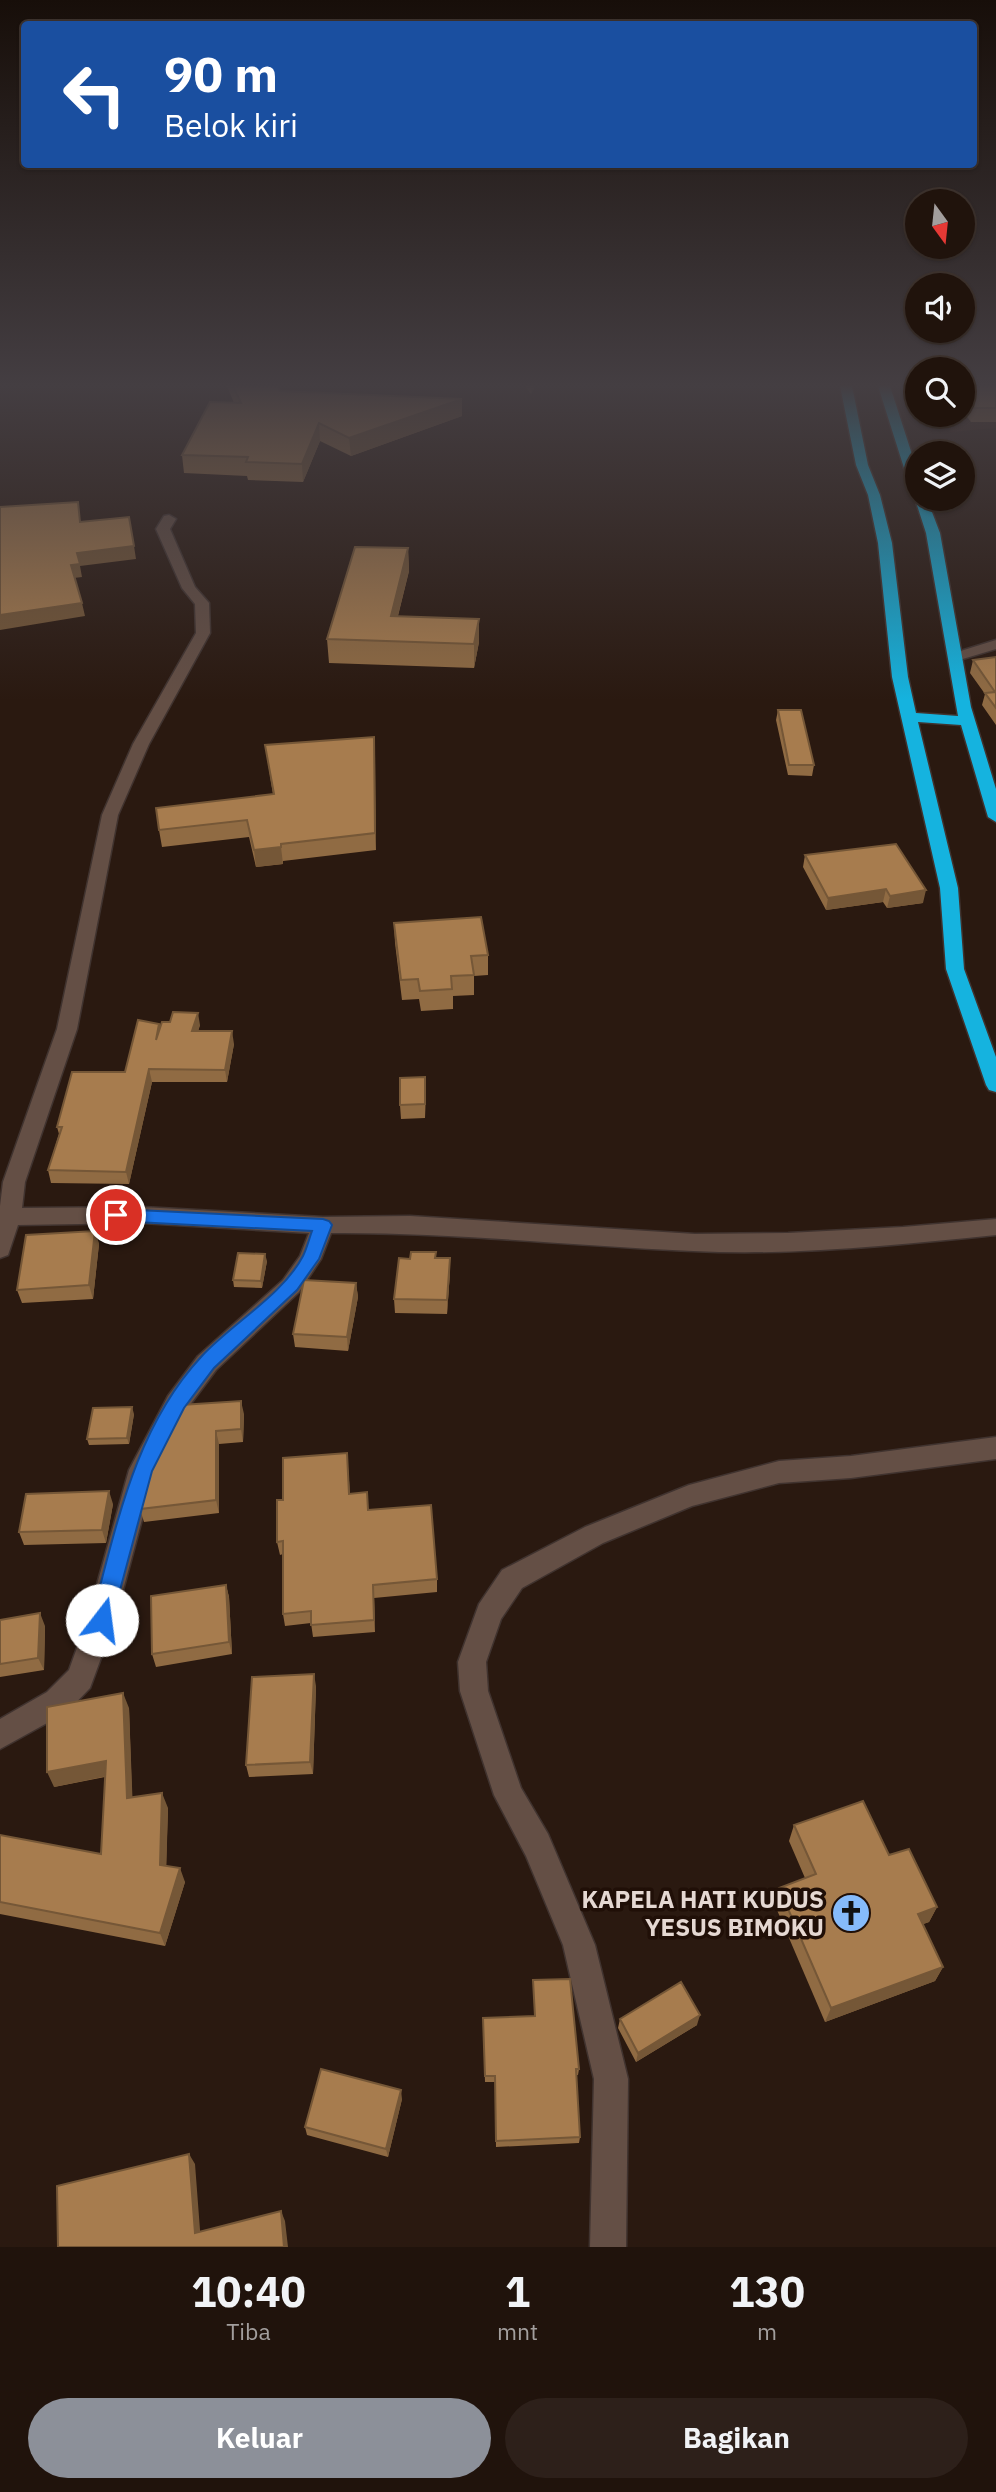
<!DOCTYPE html>
<html lang="id">
<style>
body{margin:0;font-family:"IBM Plex Sans",sans-serif;background:#2d201a;color:#f1f3f6;height:100vh;display:flex;flex-direction:column;font-size:26px;white-space:nowrap}
*{box-sizing:border-box;margin:0}
p{font-size:23px;color:#a29e9d}
.icon{flex:none;width:38px;height:38px;fill:none;stroke:currentColor;stroke-width:2;stroke-linecap:round;stroke-linejoin:round}
.map{position:relative;height:2247px;overflow:hidden}
.side{display:flex;flex-direction:column;background:#20130c;flex:1}
.side>*{flex:none}
.guide{position:absolute;left:21px;top:21px;width:956px;height:147px;border-radius:7px;box-shadow:0 2px 5px #0004,0 0 0 2px #3d322d;background:#1a4fa0;color:#fff;overflow:hidden}
.needle{width:46px;rotate:165deg}
.controls{position:absolute;left:905px;top:189px;display:grid;gap:14px}
.controls a{display:grid;place-items:center;width:70px;height:70px;border-radius:50%;background:#20130c;box-shadow:0 2px 5px #0004,0 0 0 2px #3d322d;font-size:35px}
.pin{position:absolute;display:grid;place-items:center;width:60px;height:60px;color:#fff;margin:-30px;border:4px solid #fff;border-radius:50%;box-shadow:0 2px 7px #0007}
.me{position:absolute;width:77px;margin:-38px;rotate:15deg;stroke-linejoin:round;filter:drop-shadow(0 0 5px #0008)}
.turn{display:flex;align-items:center;gap:24px;height:147px;padding:0 28px;font-size:32px}
.turn .icon{width:91px;height:91px;stroke-width:2.5}
.turn b{display:block;font-size:49px;line-height:60px}
.eta{display:flex;justify-content:space-evenly;align-items:center;height:119px;text-align:center}
.eta b{font-size:42px;font-weight:800;line-height:49px}
.cta{display:flex;gap:14px;margin-top:auto;padding:14px 28px}
.cta a{flex:1;height:80px;border-radius:42px;background:#8c9099;color:#fff;font-size:28px;font-weight:800;line-height:80px;text-align:center}
.cta a+a{background:#2d201a;color:#f1f3f6}
.map>svg:first-child{display:block}
.built{fill:#371f13}
.lines{fill:none;stroke-linecap:round;stroke-linejoin:round}
.minor-casing{stroke:#40332f;stroke-width:3}
.highway-casing{stroke:#40332f;stroke-width:3}
.minor{fill:#644f45;fill-rule:evenodd}
.highway{fill:#15b3df;fill-rule:evenodd}
.wall{fill:#906b43}
.shaded-wall{fill:#755737}
.building{fill:#a77c4e;stroke:#755737;stroke-width:2}
.route{fill:#1a73e8;stroke:#114b97;stroke-width:2}
.labels{text-anchor:middle;dominant-baseline:central;stroke-width:7;stroke-linejoin:round;paint-order:stroke}
.near-poi-label{font-size:24px;font-weight:bold;fill:#e5d8d2;stroke:#200f07;text-anchor:end}
</style>
<div class="map">
<svg width="996" height="2247" viewBox="0 0 996 2247">
<rect width="100%" height="100%" fill="#2a1910"/>
<path class="built" d="M 963,386 L 996,386 L 996,428 L 951,432 L 944,415 L 962,415 Z"/>
<g class="lines">
<defs>
<path id="minor" d="M 169,515 L 176,519 L 170,529 L 195,587 L 209,603 L 210,633 L 149,744 L 118,815 L 77,1029 L 25,1182 L 22,1208 L 142,1207 L 323,1217 L 410,1216 L 695,1234 L 788,1233 L 903,1227 L 996,1219 L 996,1235 C 896,1245 794,1256 693,1251 C 572,1246 452,1232 331,1233 L 321,1259 L 299,1292 L 216,1370 L 186,1410 L 155,1471 L 115,1620 L 90,1688 L 67,1712 L 0,1749 L 0,1719 L 47,1692 L 69,1670 L 87,1620 L 129,1470 L 168,1396 L 198,1356 L 283,1280 L 300,1256 L 309,1233 L 142,1223 L 18,1225 L 8,1255 L 0,1258 L 0,1206 L 3,1182 L 57,1029 L 102,815 L 133,744 L 196,633 L 195,604 L 182,588 L 156,529 L 164,516 Z
M 996,640 L 996,649 L 956,661 L 949,657 L 951,654 Z
M 996,1437 L 996,1459 L 851,1478 L 779,1483 L 692,1506 L 603,1543 L 522,1588 L 501,1619 L 486,1662 L 488,1691 L 521,1788 L 548,1834 L 595,1945 L 628,2079 L 626,2247 L 590,2247 L 594,2079 L 563,1945 L 526,1856 L 494,1795 L 460,1691 L 458,1662 L 479,1604 L 502,1570 L 585,1527 L 689,1485 L 779,1461 L 851,1456 Z"/>
<path id="highway" d="M 840,386 L 852,386 L 868,465 L 880,495 L 892,543 L 908,677 L 916,713 L 958,716 L 926,533 L 915,499 L 916,496 L 917,499 L 927,499 L 940,533 L 971,707 L 996,789 L 996,822 L 988,817 L 961,725 L 918,722 L 958,888 L 964,969 L 996,1057 L 996,1092 L 989,1090 L 986,1085 L 946,969 L 940,888 L 892,677 L 878,543 L 868,495 L 856,465 Z
M 878,386 L 890,386 L 917,470 L 917,494 L 911,490 Z"/>
</defs>
<use href="#minor" class="minor-casing"/>
<use href="#highway" class="highway-casing"/>
<use href="#minor" class="minor"/>
<use href="#highway" class="highway"/>
</g>
<path class="wall" d="M 227,386 L 277,386 L 280,391 L 462,399 L 462,416 L 351,456 L 320,441 L 303,482 L 248,480 L 247,476 L 184,473 L 182,455 L 234,403 Z
M 525,386 L 535,386 L 531,394 Z
M 962,386 L 996,386 L 996,422 L 971,422 L 962,410 Z
M 408,548 L 409,571 L 398,616 L 479,619 L 479,642 L 474,668 L 329,663 L 327,639 Z
M 996,657 L 996,725 L 982,705 L 985,694 L 970,673 L 973,660 Z
M 778,710 L 814,765 L 812,776 L 788,775 L 776,720 Z
M 374,737 L 376,850 L 283,861 L 283,864 L 256,867 L 249,837 L 162,847 L 159,830 L 273,794 L 265,745 Z
M 805,855 L 923,903 L 887,908 L 883,902 L 826,910 L 803,867 Z
M 394,923 L 488,955 L 488,975 L 474,976 L 474,995 L 453,996 L 453,1009 L 421,1011 L 419,999 L 402,1000 L 395,943 Z
M 159,1024 L 160,1028 L 200,1025 L 198,1031 L 234,1044 L 227,1082 L 152,1082 L 129,1184 L 51,1183 L 48,1170 L 59,1134 L 57,1127 L 125,1072 Z
M 426,1091 L 425,1118 L 401,1119 L 400,1105 Z
M 95,1231 L 99,1244 L 93,1299 L 22,1303 L 17,1290 Z
M 436,1252 L 436,1258 L 450,1272 L 447,1314 L 395,1313 L 394,1299 L 410,1259 Z
M 267,1261 L 262,1288 L 234,1287 L 233,1280 Z
M 356,1283 L 358,1297 L 348,1351 L 295,1347 L 293,1334 Z
M 181,1405 L 244,1414 L 243,1442 L 219,1444 L 219,1513 L 144,1522 L 140,1509 Z
M 134,1414 L 129,1444 L 89,1445 L 87,1439 Z
M 347,1453 L 350,1494 L 369,1510 L 437,1579 L 437,1592 L 374,1598 L 375,1632 L 313,1637 L 311,1623 L 285,1626 L 283,1614 L 283,1554 L 280,1555 L 277,1542 L 283,1500 Z
M 113,1504 L 106,1543 L 24,1545 L 19,1532 Z
M 226,1585 L 229,1597 L 232,1654 L 156,1667 L 152,1654 Z
M 0,1620 L 45,1626 L 44,1670 L 0,1677 Z
M 316,1686 L 313,1774 L 249,1777 L 246,1765 Z
M 129,1708 L 132,1797 L 168,1808 L 166,1866 L 185,1882 L 165,1946 L 0,1914 L 0,1835 L 101,1854 L 105,1777 L 54,1787 Z
M 794,1825 L 889,1855 L 937,1907 L 929,1922 L 923,1924 L 943,1967 L 935,1981 L 825,2022 L 774,1903 L 779,1888 L 805,1878 L 789,1841 Z
M 533,1980 L 579,2069 L 578,2075 L 576,2075 L 580,2137 L 579,2143 L 496,2147 L 495,2082 L 485,2082 L 483,2018 L 535,2016 Z
M 620,2019 L 697,2025 L 636,2062 L 618,2028 Z
M 402,2099 L 388,2157 L 307,2135 L 305,2127 Z"/>
<path class="shaded-wall" d="M 531,386 L 535,386 L 531,394 Z
M 462,399 L 462,416 L 351,456 L 349,438 Z
M 319,423 L 320,441 L 303,482 L 302,464 Z
M 134,546 L 136,559 L 80,566 L 82,577 L 74,578 L 71,565 L 77,553 Z
M 408,548 L 409,571 L 392,639 L 391,616 Z
M 82,603 L 85,616 L 0,630 L 0,615 Z
M 479,619 L 479,642 L 474,668 L 474,644 Z
M 374,737 L 375,754 L 376,850 L 375,833 Z
M 281,847 L 283,864 L 256,867 L 254,850 Z
M 886,889 L 883,902 L 826,910 L 828,898 Z
M 926,890 L 923,903 L 887,908 L 890,896 Z
M 198,1013 L 200,1025 L 194,1044 L 192,1031 Z
M 232,1031 L 234,1044 L 227,1082 L 225,1070 Z
M 149,1069 L 152,1082 L 129,1184 L 126,1172 Z
M 95,1231 L 99,1244 L 93,1299 L 89,1285 Z
M 265,1254 L 267,1261 L 262,1288 L 261,1281 Z
M 450,1258 L 450,1272 L 447,1314 L 447,1300 Z
M 356,1283 L 358,1297 L 348,1351 L 347,1337 Z
M 241,1401 L 244,1414 L 243,1442 L 241,1429 Z
M 132,1407 L 134,1414 L 129,1444 L 127,1438 Z
M 216,1431 L 219,1444 L 219,1513 L 216,1500 Z
M 109,1491 L 113,1504 L 106,1543 L 102,1530 Z
M 226,1585 L 229,1597 L 232,1654 L 229,1642 Z
M 373,1585 L 374,1598 L 375,1632 L 374,1620 Z
M 40,1613 L 45,1626 L 44,1670 L 38,1658 Z
M 314,1674 L 316,1686 L 313,1774 L 310,1762 Z
M 123,1693 L 129,1708 L 133,1812 L 127,1798 Z
M 106,1761 L 112,1775 L 54,1787 L 47,1772 Z
M 162,1793 L 168,1808 L 166,1879 L 160,1865 Z
M 180,1868 L 185,1882 L 165,1946 L 160,1933 Z
M 937,1907 L 929,1922 L 910,1929 L 918,1914 Z
M 943,1967 L 935,1981 L 825,2022 L 831,2008 Z
M 700,2015 L 697,2025 L 636,2062 L 638,2053 Z
M 401,2090 L 402,2099 L 388,2157 L 386,2149 Z
M 189,2154 L 195,2164 L 201,2243 L 195,2233 Z
M 281,2211 L 285,2221 L 288,2247 L 284,2247 Z"/>
<path class="building" d="M 233,386 L 277,386 L 280,391 L 462,399 L 349,438 L 319,423 L 302,464 L 246,462 L 248,457 L 182,455 L 210,402 L 241,403 Z
M 962,386 L 996,386 L 996,408 L 973,408 L 962,392 Z
M 78,502 L 80,522 L 129,517 L 134,546 L 77,553 L 80,564 L 71,565 L 82,603 L 0,615 L 0,507 Z
M 355,547 L 408,548 L 391,616 L 479,619 L 474,644 L 327,639 Z
M 996,657 L 996,708 L 985,693 L 995,692 L 973,660 Z
M 778,710 L 801,710 L 814,765 L 789,765 Z
M 374,737 L 375,833 L 281,844 L 281,847 L 254,850 L 247,820 L 159,830 L 156,808 L 274,794 L 265,745 Z
M 896,844 L 926,890 L 890,896 L 886,889 L 828,898 L 805,855 Z
M 481,917 L 488,955 L 471,956 L 474,975 L 451,976 L 452,989 L 420,991 L 418,979 L 401,980 L 394,923 Z
M 173,1012 L 198,1013 L 192,1031 L 232,1031 L 225,1070 L 149,1069 L 126,1172 L 48,1170 L 62,1127 L 57,1127 L 72,1072 L 125,1072 L 138,1020 L 159,1024 L 156,1040 L 162,1022 L 170,1022 Z
M 425,1077 L 425,1104 L 400,1105 L 400,1078 Z
M 95,1231 L 89,1285 L 17,1290 L 26,1235 Z
M 411,1252 L 436,1252 L 435,1258 L 450,1258 L 447,1300 L 394,1299 L 399,1258 L 410,1259 Z
M 238,1253 L 265,1254 L 261,1281 L 233,1280 Z
M 304,1280 L 356,1283 L 347,1337 L 293,1334 Z
M 241,1401 L 241,1429 L 216,1431 L 216,1500 L 140,1509 L 154,1459 L 181,1405 Z
M 132,1407 L 127,1438 L 87,1439 L 93,1408 Z
M 347,1453 L 349,1494 L 367,1492 L 368,1510 L 431,1505 L 437,1579 L 373,1585 L 374,1620 L 311,1625 L 311,1611 L 283,1614 L 283,1541 L 277,1542 L 277,1500 L 283,1500 L 283,1458 Z
M 109,1491 L 102,1530 L 19,1532 L 26,1494 Z
M 226,1585 L 229,1642 L 152,1654 L 151,1596 Z
M 40,1613 L 38,1658 L 0,1664 L 0,1620 Z
M 314,1674 L 310,1762 L 246,1765 L 252,1677 Z
M 123,1693 L 127,1798 L 162,1793 L 160,1865 L 180,1868 L 160,1933 L 0,1902 L 0,1835 L 101,1854 L 106,1761 L 47,1772 L 47,1707 Z
M 863,1801 L 889,1855 L 909,1849 L 937,1907 L 918,1914 L 943,1967 L 831,2008 L 779,1888 L 816,1874 L 794,1825 Z
M 570,1979 L 579,2069 L 576,2069 L 580,2137 L 496,2141 L 495,2076 L 485,2076 L 483,2018 L 535,2016 L 533,1980 Z
M 681,1982 L 700,2015 L 638,2053 L 620,2019 Z
M 321,2069 L 401,2090 L 386,2149 L 305,2127 Z
M 189,2154 L 195,2233 L 281,2211 L 284,2247 L 58,2247 L 57,2186 Z"/>
<linearGradient id="sky" x2="0" y2="1"><stop stop-color="#170e09"/><stop offset="0.55" stop-color="#443e42"/><stop offset="1" stop-color="#443e42" stop-opacity="0"/></linearGradient>
<rect width="996" height="701" fill="url(#sky)"/>
<path class="route" d="M 116,1209 L 323,1219 L 329,1221 L 332,1225 L 319,1259 L 297,1290 L 214,1368 L 184,1408 L 152,1471 L 112,1620 L 109,1627 L 102,1630 L 94,1627 L 91,1620 C 116,1529 134,1429 201,1357 C 231,1324 282,1296 303,1256 C 307,1248 309,1239 312,1231 L 116,1221 L 108,1215 Z"/>
<defs>
<symbol id="church-disc" viewBox="-11 -11 22 22"><circle r="9.5" fill="#86bbfb" stroke="#200f07"/><path d="M-1.2-6h2.4v3.5h3.3v2.4h-3.3V6h-2.4V-.1h-3.3v-2.4h3.3Z" fill="#111"/></symbol>
</defs>
<g fill-rule="evenodd">
<use href="#church-disc" x="829" y="1891" width="44" height="44"/>
</g>
<g class="labels">
<g class="near-poi-label">
<text x="824" y="1899">KAPELA HATI KUDUS<tspan x="824" dy="28">YESUS BIMOKU</tspan></text>
</g>
</g>
</svg>
<div class="controls">
<a><svg class="needle" viewBox="-14 -14 28 28"><path d="M0-13l5 13h-10z" fill="#e53935"/><path d="M0 13l5-13h-10z" fill="#a29e9d"/></svg></a>
<a><svg class="icon" aria-label="sound" viewBox="0 0 24 24"><path d="M4 9h4l5-4v14l-5-4H4zM17 9q2 3 0 6"/></svg></a>
<a><svg class="icon" aria-label="search" viewBox="0 0 24 24"><circle cx="10" cy="10" r="6"/><path d="M15 15l6 6"/></svg></a>
<a><svg class="icon" aria-label="layers" viewBox="0 0 24 24"><path d="M12 4l9 5-9 5-9-5zM3 14l9 5 9-5"/></svg></a>
</div>
<div class="pin" style="left:116px;top:1215px;background:#d93025"><svg class="icon" aria-label="arrive" viewBox="0 0 24 24"><path d="M6 21V4h12l-3 4 3 4H6"/></svg></div>
<svg class="me" style="left:102px;top:1620px" viewBox="-20 -20 40 40"><circle r="19" fill="#fff"/><path d="M0-13L10 11 0 6-10 11z" fill="#1a73e8"/></svg>
<div class="guide">
<div class="turn"><svg class="icon" aria-label="left" viewBox="0 0 24 24"><path d="M17 20v-9H6M10 6l-5 5 5 5"/></svg><div><b>90 m</b>Belok kiri</div></div>
</div>
</div>
<section class="side">
<div class="eta">
<div><b>10:40</b><p>Tiba</p></div>
<div><b>1</b><p>mnt</p></div>
<div><b>130</b><p>m</p></div>
</div>
<div class="cta"><a>Keluar</a><a>Bagikan</a></div>
</section>
